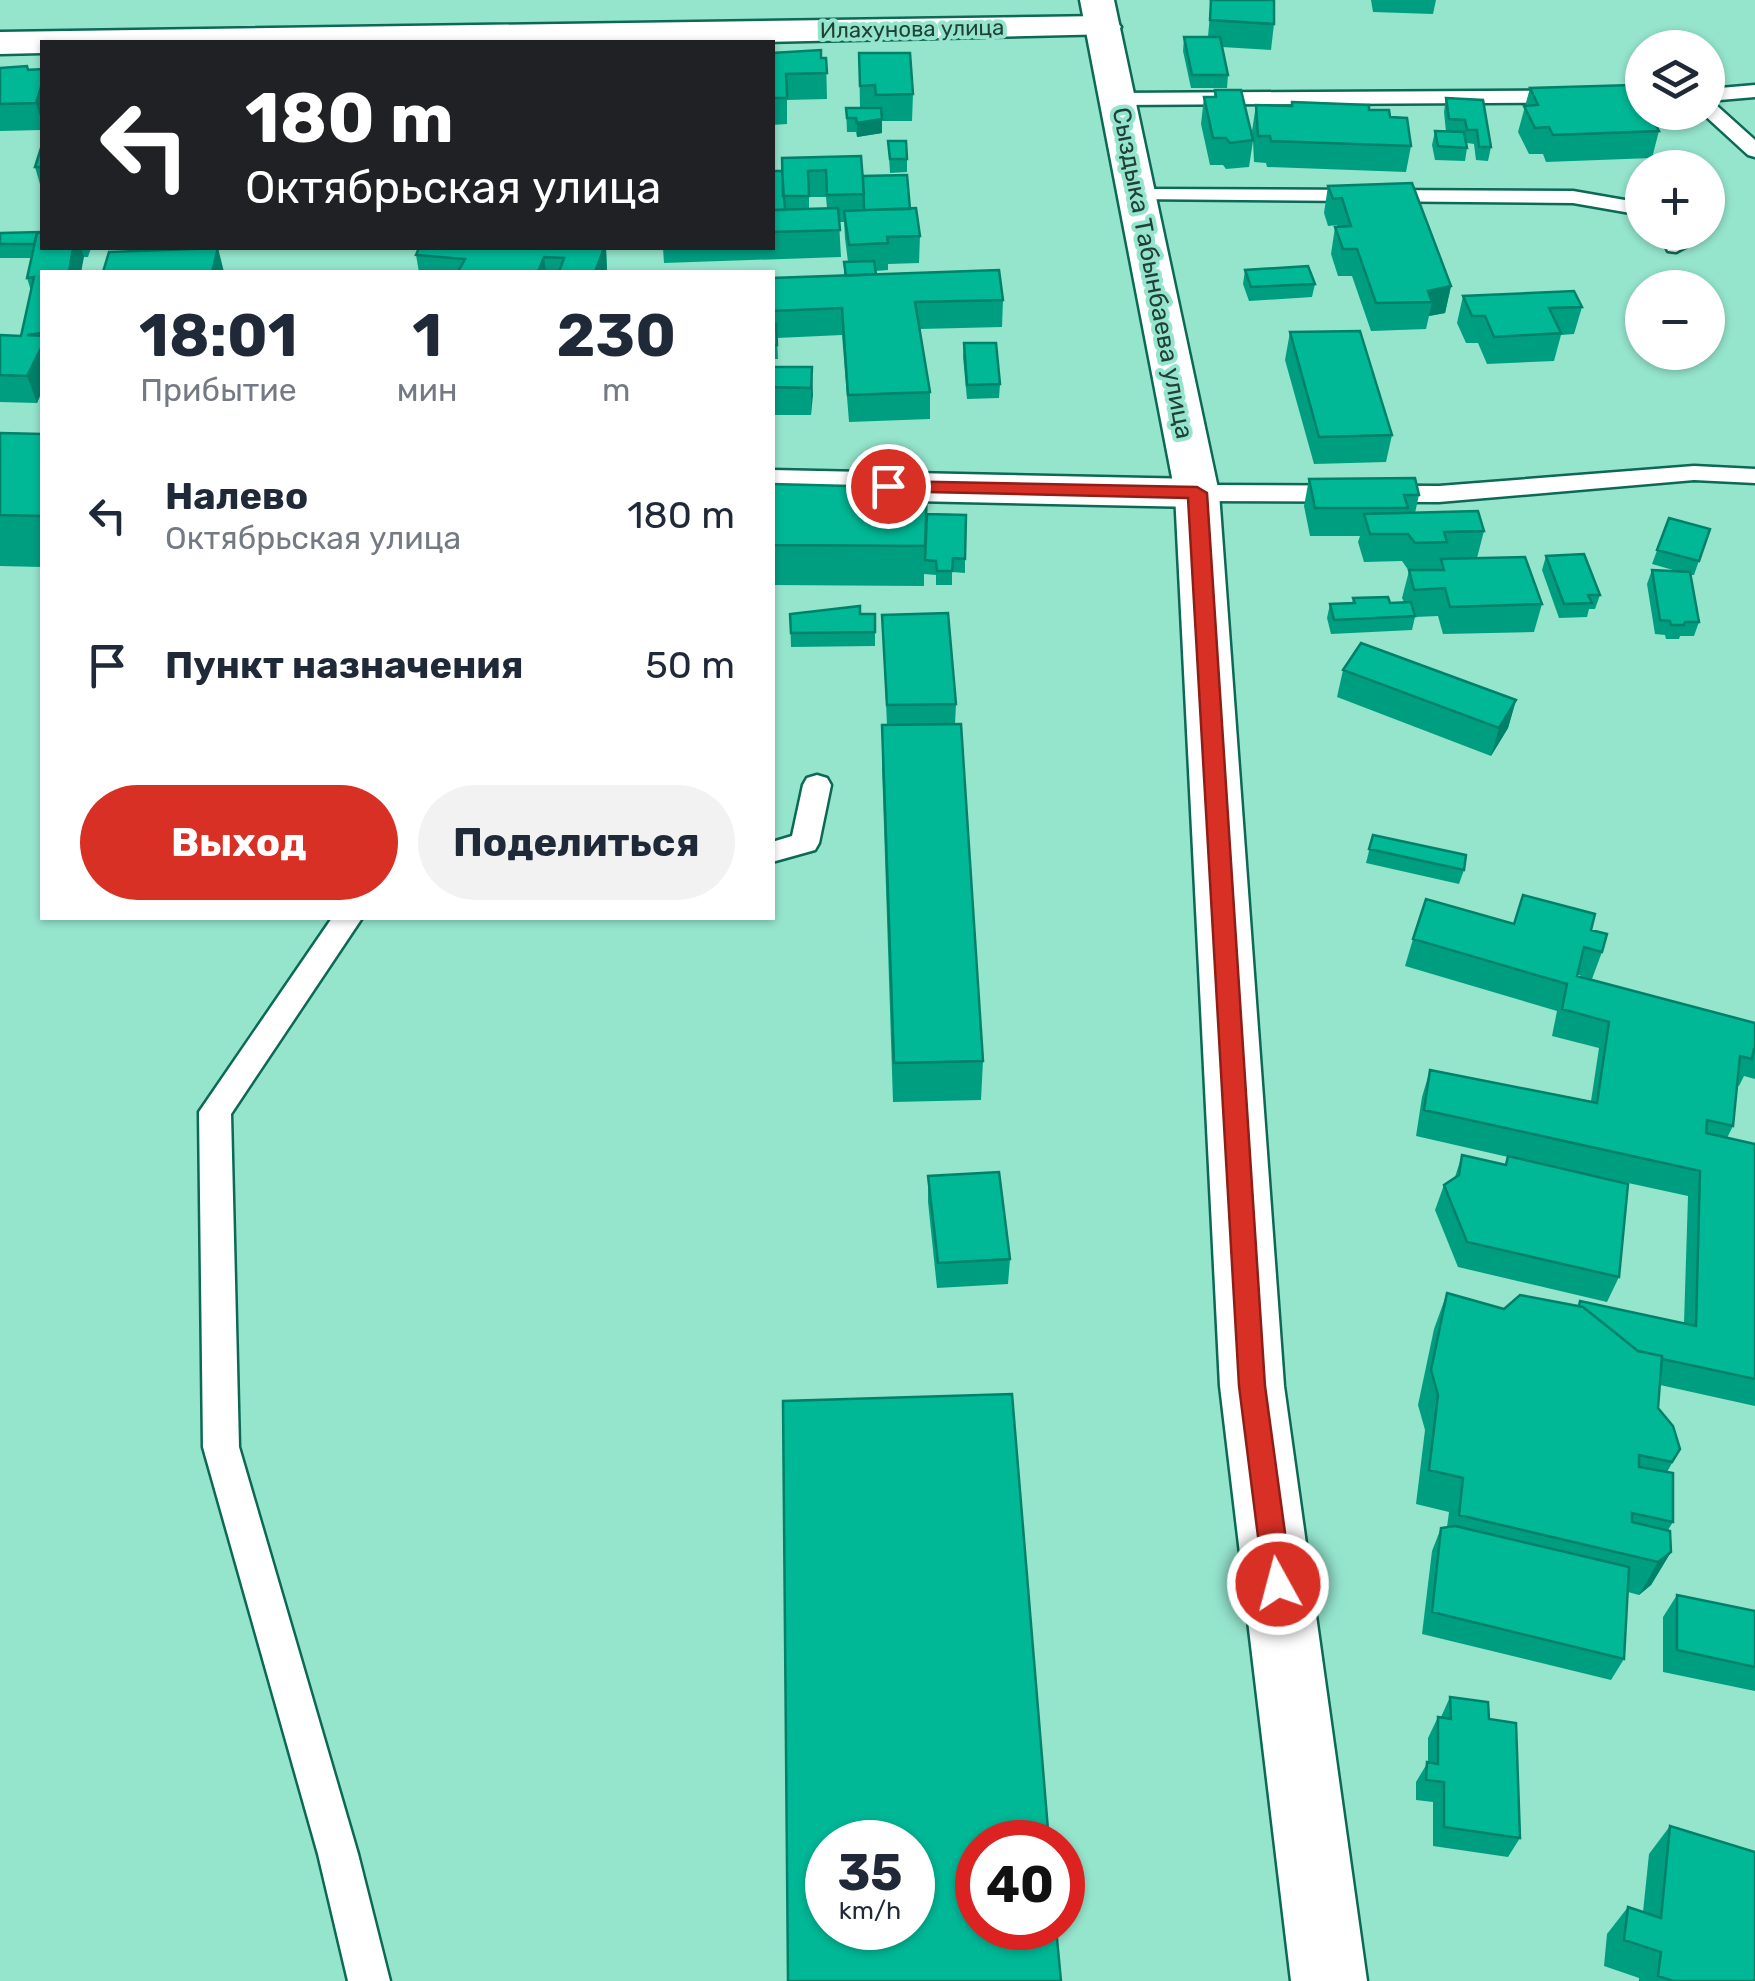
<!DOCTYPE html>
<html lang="ru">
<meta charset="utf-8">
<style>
body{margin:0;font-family:Rubik,sans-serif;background:#f2f2f3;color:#1f2937;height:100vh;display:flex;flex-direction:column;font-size:38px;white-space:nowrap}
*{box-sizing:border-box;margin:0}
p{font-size:32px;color:#747a83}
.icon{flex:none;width:55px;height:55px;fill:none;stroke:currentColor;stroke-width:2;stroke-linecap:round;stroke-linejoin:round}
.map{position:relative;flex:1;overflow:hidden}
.panel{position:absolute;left:40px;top:270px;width:735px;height:650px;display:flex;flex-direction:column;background:#fff;border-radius:0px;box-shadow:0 2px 8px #0004}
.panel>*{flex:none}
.top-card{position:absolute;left:40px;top:40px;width:735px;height:210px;border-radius:0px;box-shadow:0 2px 8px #0004;background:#202124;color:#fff;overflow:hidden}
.fabs{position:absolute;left:1625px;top:30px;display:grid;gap:20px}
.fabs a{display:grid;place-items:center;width:100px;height:100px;border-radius:50%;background:#fff;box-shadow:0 2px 8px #0004;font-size:50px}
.speed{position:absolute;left:805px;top:1820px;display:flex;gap:20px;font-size:50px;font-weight:700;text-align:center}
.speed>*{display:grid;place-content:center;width:130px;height:130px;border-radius:50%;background:#fff;box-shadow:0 2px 8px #0004;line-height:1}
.speed small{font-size:25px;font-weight:400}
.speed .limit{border:15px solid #d22;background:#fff;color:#111}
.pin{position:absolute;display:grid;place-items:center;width:85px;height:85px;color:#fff;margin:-42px;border:5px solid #fff;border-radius:50%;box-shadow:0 2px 10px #0007}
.me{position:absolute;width:110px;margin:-55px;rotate:353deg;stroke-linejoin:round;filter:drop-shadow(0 0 8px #0008)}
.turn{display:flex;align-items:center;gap:35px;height:210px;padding:0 40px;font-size:45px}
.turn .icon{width:130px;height:130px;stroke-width:2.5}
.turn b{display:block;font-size:70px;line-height:85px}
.eta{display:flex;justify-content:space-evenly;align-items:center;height:170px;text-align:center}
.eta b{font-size:60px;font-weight:700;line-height:70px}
.primary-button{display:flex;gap:20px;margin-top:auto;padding:20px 40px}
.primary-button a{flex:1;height:115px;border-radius:60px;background:#d93025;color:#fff;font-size:40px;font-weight:700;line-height:115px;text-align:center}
.primary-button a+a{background:#f2f2f3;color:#1f2937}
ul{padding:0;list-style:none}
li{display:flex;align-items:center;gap:30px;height:150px;padding:0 40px}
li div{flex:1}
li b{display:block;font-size:38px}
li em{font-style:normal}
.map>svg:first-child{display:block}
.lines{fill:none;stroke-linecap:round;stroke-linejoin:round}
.lane-casing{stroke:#0b6955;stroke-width:5}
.street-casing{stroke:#0b6955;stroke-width:5}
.secondary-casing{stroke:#0b6955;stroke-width:5}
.lane{fill:#fff;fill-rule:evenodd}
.street{fill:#fff;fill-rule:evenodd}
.secondary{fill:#fff;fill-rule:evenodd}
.wall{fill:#009e81;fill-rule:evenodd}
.shaded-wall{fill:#008169}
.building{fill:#00b896;stroke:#008169;stroke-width:2.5;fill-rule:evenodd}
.route{fill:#d93025;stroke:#8d1f18;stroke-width:2.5}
.labels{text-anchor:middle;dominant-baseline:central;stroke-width:8;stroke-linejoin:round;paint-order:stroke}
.far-street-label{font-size:22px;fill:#1f4137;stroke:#95e5cd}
.street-label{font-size:25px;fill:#1f4137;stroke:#95e5cd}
</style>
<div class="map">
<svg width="1755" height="1981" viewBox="0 0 1755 1981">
<rect width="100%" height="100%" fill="#95e5cd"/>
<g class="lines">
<defs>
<path id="lane" d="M 1755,85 L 1755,97 L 1708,101 L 1708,89 Z
M 1642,90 L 1642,102 L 1118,105 L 1108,99 L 1118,93 Z
M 1708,102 L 1715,104 L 1755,140 L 1755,157 L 1748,155 L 1701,112 L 1708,112 Z
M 1137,189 L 1573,191 L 1642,203 L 1642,215 L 1573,203 L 1130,199 L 1126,195 Z
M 1659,232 L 1681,232 L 1687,246 L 1676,252 L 1668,251 Z
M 1694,466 L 1755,469 L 1755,483 L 1694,480 L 1439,502 L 1197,501 L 1185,493 L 1197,485 L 1439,486 Z
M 817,775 L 827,778 L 831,785 L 819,843 L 815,850 L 772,862 L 772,842 L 792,836 L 803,785 L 807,778 Z
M 332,918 L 362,918 L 231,1114 L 239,1447 L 358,1854 L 390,1981 L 348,1981 L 318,1854 L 203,1447 L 199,1112 Z"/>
<path id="street" d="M 1103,16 L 1115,20 L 1121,27 L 1115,34 L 764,42 L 42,42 L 42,53 L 0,54 L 0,32 Z
M 772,470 L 1197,479 L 1213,483 L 1219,493 L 1213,503 L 1197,507 L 772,498 Z"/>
<path id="secondary" d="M 1080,0 L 1114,0 L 1219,493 L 1284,1386 L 1367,1981 L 1291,1981 L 1220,1386 L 1175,493 Z"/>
</defs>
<use href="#lane" class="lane-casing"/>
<use href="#street" class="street-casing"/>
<use href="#secondary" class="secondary-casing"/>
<use href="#lane" class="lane"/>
<use href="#street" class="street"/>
<use href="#secondary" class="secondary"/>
</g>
<path class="wall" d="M 1209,0 L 1292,0 L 1274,0 L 1274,24 L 1271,50 L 1222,47 L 1228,75 L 1227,88 L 1191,88 L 1183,51 L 1184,37 L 1208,37 L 1211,2 Z
M 1371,0 L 1436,0 L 1433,14 L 1373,12 Z
M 772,53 L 826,58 L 827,99 L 787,100 L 787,124 L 772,125 Z
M 859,53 L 913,94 L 912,121 L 882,121 L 882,133 L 857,137 L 856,132 L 847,132 L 846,108 L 860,108 Z
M 0,68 L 42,69 L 42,130 L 0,131 Z
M 1530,88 L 1659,131 L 1652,158 L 1546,162 L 1543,154 L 1529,154 L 1518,132 Z
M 1215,90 L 1253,140 L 1252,131 L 1256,105 L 1369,110 L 1390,117 L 1411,146 L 1406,172 L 1267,167 L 1266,163 L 1254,162 L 1253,141 L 1249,167 L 1226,169 L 1223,165 L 1210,165 L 1201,124 L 1204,97 L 1214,97 Z
M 1446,98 L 1483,100 L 1491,147 L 1488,161 L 1476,160 L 1474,144 L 1467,143 L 1467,148 L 1465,161 L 1435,160 L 1432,145 L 1435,131 L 1446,132 L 1444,112 Z
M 888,141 L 907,159 L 907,172 L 890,173 Z
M 42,145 L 42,191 L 35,167 Z
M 782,158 L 863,176 L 910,209 L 920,236 L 919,263 L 888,264 L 888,270 L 876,271 L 876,274 L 1003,300 L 1002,327 L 920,329 L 930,392 L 930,419 L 849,422 L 842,335 L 777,338 L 778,359 L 772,359 L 772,278 L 844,276 L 844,262 L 848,262 L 845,238 L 844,222 L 839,222 L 841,257 L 664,263 L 663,248 L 772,248 L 772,171 L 782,171 ZM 809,197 L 826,197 L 827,208 L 809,209 Z
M 1328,186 L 1451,286 L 1445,313 L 1429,316 L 1426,329 L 1371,331 L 1352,276 L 1338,276 L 1331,254 L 1335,227 L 1338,227 L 1337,225 L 1328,226 L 1324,213 Z
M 0,233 L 42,248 L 91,248 L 88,257 L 83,257 L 81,272 L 42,272 L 42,391 L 37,403 L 0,402 L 0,335 L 21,336 L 31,291 L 27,278 L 31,258 L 0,258 Z
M 606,248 L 607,272 L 419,272 L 416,255 Z
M 1245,270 L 1315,284 L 1312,297 L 1249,301 L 1243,284 Z
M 1463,296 L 1582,307 L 1574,334 L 1561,335 L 1554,361 L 1487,364 L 1478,343 L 1466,343 L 1457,323 Z
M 1290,332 L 1392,435 L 1386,462 L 1314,464 L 1285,360 Z
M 964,343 L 1000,384 L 999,398 L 967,399 L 963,357 Z
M 772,367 L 812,367 L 811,415 L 772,415 Z
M 0,433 L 42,434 L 42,567 L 0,566 Z
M 1309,479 L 1419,495 L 1415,513 L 1484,531 L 1477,558 L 1542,604 L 1534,632 L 1443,634 L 1438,616 L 1415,617 L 1412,630 L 1331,634 L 1327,618 L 1330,604 L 1352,604 L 1353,598 L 1390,603 L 1404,602 L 1402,598 L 1409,571 L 1402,561 L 1364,562 L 1358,542 L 1360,536 L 1310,536 L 1304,506 Z
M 772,484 L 927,514 L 965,559 L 965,573 L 952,572 L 952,585 L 936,585 L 936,575 L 924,574 L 924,586 L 772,585 Z
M 1669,518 L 1710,529 L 1694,575 L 1691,575 L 1699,622 L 1694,636 L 1680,636 L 1679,639 L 1666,639 L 1665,635 L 1655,634 L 1647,584 L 1652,570 L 1680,572 L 1652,564 Z
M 1546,556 L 1600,595 L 1595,609 L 1589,609 L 1587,617 L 1559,618 L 1542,570 Z
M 790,614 L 875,614 L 875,646 L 791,647 Z
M 882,615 L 956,704 L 955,724 L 983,1061 L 981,1100 L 893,1102 L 882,766 L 882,725 L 887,725 Z
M 1343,670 L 1516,700 L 1508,728 L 1491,756 L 1337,697 Z
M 1373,835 L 1464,870 L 1459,884 L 1366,863 Z
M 1514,924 L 1591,930 L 1602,952 L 1592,979 L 1578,975 L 1577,976 L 1755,1023 L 1755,1079 L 1744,1076 L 1739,1086 L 1737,1085 L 1733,1126 L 1727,1138 L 1755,1144 L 1755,1406 L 1660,1385 L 1658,1408 L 1680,1449 L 1667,1472 L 1673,1522 L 1668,1530 L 1671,1552 L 1651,1585 L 1639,1595 L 1628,1592 L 1624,1659 L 1611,1680 L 1422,1634 L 1432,1551 L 1441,1528 L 1447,1527 L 1449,1512 L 1416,1504 L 1425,1430 L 1418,1405 L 1434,1329 L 1447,1293 L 1504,1309 L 1578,1306 L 1580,1301 L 1684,1323 L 1688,1196 L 1541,1164 L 1619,1277 L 1607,1302 L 1458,1267 L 1435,1210 L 1444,1185 L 1455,1177 L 1462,1155 L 1505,1165 L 1508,1157 L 1416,1136 L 1422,1097 L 1430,1070 L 1591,1101 L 1599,1048 L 1552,1036 L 1557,1011 L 1405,966 L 1413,939 Z
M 928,1176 L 1010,1259 L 1008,1284 L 937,1288 L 928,1202 Z
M 1677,1595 L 1755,1611 L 1755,1691 L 1663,1672 L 1663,1617 Z
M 1450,1697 L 1489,1719 L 1520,1838 L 1508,1857 L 1433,1846 L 1433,1802 L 1416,1800 L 1416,1782 L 1428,1762 L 1428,1738 L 1438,1717 L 1441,1717 Z
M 1670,1826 L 1755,1981 L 1639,1981 L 1639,1978 L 1604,1966 L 1607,1934 L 1628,1907 L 1643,1912 L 1649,1854 Z"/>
<path class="shaded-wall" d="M 42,84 L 42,123 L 36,103 Z
M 882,119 L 882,133 L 857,137 L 857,123 Z
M 73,248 L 81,248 L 84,257 L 81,272 L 69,272 Z
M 218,248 L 224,272 L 212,272 Z
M 604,248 L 606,248 L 607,272 L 595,272 Z
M 544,257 L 546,272 L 538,272 Z
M 1451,286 L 1445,313 L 1429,316 L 1432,302 L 1428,291 Z
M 42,346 L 42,391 L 37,403 L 27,376 Z
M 812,367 L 813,395 L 811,415 L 811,388 Z
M 1516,700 L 1508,728 L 1491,756 L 1499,728 Z
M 1671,1552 L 1651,1585 L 1639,1595 L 1658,1562 Z"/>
<path class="building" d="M 1211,0 L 1274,0 L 1274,24 L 1210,20 Z
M 1184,37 L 1220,37 L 1228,75 L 1192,75 Z
M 821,50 L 821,58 L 826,58 L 827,73 L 786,74 L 787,98 L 772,98 L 772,53 Z
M 859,53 L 910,53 L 913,94 L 876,95 L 875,85 L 860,86 Z
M 27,66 L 28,70 L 42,69 L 42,84 L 36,103 L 0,104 L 0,68 Z
M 1633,85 L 1642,102 L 1642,112 L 1649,112 L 1659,131 L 1553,135 L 1549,127 L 1535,128 L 1524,106 L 1538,105 L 1530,88 Z
M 1215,90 L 1241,90 L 1253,140 L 1230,143 L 1226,138 L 1213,138 L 1204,97 L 1216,97 Z
M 1446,98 L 1483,100 L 1491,147 L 1479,147 L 1477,130 L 1467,130 L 1465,120 L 1449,119 Z
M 1292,102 L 1369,105 L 1369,110 L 1389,110 L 1390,117 L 1407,118 L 1411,146 L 1271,141 L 1270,136 L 1258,136 L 1256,105 L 1292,106 Z
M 846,108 L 881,108 L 882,119 L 857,123 L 856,118 L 847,118 Z
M 1435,131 L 1464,132 L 1467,148 L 1438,146 Z
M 888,141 L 906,141 L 907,159 L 890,159 Z
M 42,145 L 42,167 L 35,167 Z
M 861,156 L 864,194 L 827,195 L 826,170 L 808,171 L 809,196 L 783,196 L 782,158 Z
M 772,171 L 782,171 L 785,210 L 772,210 Z
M 907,175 L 910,209 L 864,210 L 863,176 Z
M 1412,183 L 1451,286 L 1428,291 L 1432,302 L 1376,303 L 1357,249 L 1343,249 L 1335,227 L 1351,226 L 1342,198 L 1333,199 L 1328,186 Z
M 838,208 L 840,230 L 772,232 L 772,210 Z
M 916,208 L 920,236 L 887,237 L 888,243 L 849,245 L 844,211 Z
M 42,232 L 42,248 L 73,248 L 69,272 L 42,272 L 42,333 L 27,335 L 42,336 L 42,346 L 27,376 L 0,375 L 0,335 L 21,336 L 34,277 L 27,278 L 37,233 Z
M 42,232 L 37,233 L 34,244 L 0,244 L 0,233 Z
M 218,248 L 212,272 L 103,272 L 109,252 Z
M 419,248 L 604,248 L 595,272 L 559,272 L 564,258 L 544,257 L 538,272 L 458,272 L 465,259 L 416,255 Z
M 874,261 L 876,274 L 846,276 L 844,262 Z
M 1308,266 L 1315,284 L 1251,287 L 1245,270 Z
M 999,270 L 1003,300 L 915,302 L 930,392 L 848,395 L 842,308 L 772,311 L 772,278 Z
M 1574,291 L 1582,307 L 1549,308 L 1561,333 L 1494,337 L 1485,316 L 1472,316 L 1463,296 Z
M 772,324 L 776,324 L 777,345 L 772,345 Z
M 1360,331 L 1392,435 L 1319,437 L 1290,332 Z
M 964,343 L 996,343 L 1000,384 L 967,385 Z
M 772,367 L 812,367 L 811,388 L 772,387 Z
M 0,433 L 42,434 L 42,516 L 0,515 Z
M 1415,478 L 1419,495 L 1404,495 L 1408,508 L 1315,508 L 1309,479 Z
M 772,484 L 927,488 L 925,546 L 772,545 Z
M 1478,511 L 1484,531 L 1444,532 L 1447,542 L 1415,543 L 1408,534 L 1370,534 L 1364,514 Z
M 927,514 L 966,515 L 965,559 L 953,558 L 952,571 L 937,571 L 936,561 L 925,560 Z
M 1669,518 L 1710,529 L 1699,561 L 1657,550 Z
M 1584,554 L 1600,595 L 1588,595 L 1592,603 L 1564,604 L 1546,556 Z
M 1525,557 L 1542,604 L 1450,607 L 1445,588 L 1414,590 L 1409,570 L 1444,570 L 1441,559 Z
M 1652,570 L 1690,572 L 1699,622 L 1685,622 L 1684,625 L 1671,625 L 1670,621 L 1660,620 Z
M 1388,597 L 1390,603 L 1411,602 L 1415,616 L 1334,620 L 1330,604 L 1355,603 L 1353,598 Z
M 860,606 L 860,614 L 875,614 L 875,632 L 791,633 L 790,614 Z
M 948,613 L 956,704 L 887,705 L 882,615 Z
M 1361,643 L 1516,700 L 1499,728 L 1343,670 Z
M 961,724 L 983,1061 L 894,1063 L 882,725 Z
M 1373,835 L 1466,855 L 1464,870 L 1369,849 Z
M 1523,895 L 1595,914 L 1591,930 L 1607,934 L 1602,952 L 1584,947 L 1577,976 L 1755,1023 L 1755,1049 L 1754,1049 L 1752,1059 L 1740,1056 L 1733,1126 L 1707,1120 L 1706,1133 L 1755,1144 L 1755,1379 L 1662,1359 L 1662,1356 L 1638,1351 L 1583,1307 L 1579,1306 L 1580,1301 L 1696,1326 L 1700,1171 L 1424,1110 L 1430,1070 L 1597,1103 L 1609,1022 L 1562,1009 L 1567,984 L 1413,939 L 1426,899 L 1514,924 Z
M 1462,1155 L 1506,1165 L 1508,1156 L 1628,1184 L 1619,1277 L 1467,1242 L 1444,1185 L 1459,1175 Z
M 999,1172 L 1010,1259 L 938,1263 L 928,1176 Z
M 1447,1293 L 1504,1309 L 1520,1295 L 1583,1307 L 1638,1351 L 1662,1356 L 1658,1408 L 1673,1426 L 1680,1449 L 1672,1462 L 1639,1455 L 1639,1467 L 1673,1473 L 1673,1522 L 1632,1513 L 1632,1522 L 1670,1531 L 1671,1552 L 1658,1562 L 1459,1515 L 1463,1478 L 1429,1470 L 1438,1395 L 1431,1370 Z
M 1012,1394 L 1049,1842 L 978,1842 L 978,1928 L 1056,1928 L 1061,1981 L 788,1981 L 783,1401 ZM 828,1842 L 912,1842 L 912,1928 L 828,1928 Z
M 1455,1526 L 1629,1567 L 1624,1659 L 1432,1612 L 1441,1528 Z
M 1677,1595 L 1755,1611 L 1755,1667 L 1677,1650 Z
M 1450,1697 L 1488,1702 L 1489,1719 L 1516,1723 L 1520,1838 L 1444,1827 L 1444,1782 L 1426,1780 L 1427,1762 L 1438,1764 L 1438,1717 L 1451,1719 Z
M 1670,1826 L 1755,1852 L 1755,1981 L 1673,1981 L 1658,1976 L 1661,1952 L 1624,1940 L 1628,1907 L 1661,1918 Z"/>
<path class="route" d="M 888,481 L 1197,487 L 1207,493 L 1265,1386 L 1292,1584 L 1288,1594 L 1278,1598 L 1268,1594 L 1264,1584 L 1239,1386 L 1188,498 L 882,491 L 879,486 Z"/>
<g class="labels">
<g class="far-street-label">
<text transform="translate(912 29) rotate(-1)">Илахунова улица</text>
</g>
<g class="street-label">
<text transform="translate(1153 273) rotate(79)">Сыздыка Табынбаева улица</text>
</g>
</g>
</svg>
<div class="fabs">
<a><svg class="icon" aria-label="layers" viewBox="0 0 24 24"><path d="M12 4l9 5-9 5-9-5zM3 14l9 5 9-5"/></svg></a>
<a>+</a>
<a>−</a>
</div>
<div class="speed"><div>35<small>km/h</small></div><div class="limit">40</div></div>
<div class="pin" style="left:888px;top:486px;background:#d93025"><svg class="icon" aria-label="arrive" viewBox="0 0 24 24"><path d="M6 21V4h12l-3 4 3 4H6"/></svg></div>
<svg class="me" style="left:1278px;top:1584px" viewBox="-20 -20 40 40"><circle r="17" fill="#d93025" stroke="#fff" stroke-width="3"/><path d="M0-11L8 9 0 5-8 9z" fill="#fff"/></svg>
<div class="top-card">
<div class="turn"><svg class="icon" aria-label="left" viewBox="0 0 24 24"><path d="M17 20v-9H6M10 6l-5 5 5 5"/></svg><div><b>180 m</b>Октябрьская улица</div></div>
</div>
<section class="panel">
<div class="eta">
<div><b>18:01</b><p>Прибытие</p></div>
<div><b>1</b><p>мин</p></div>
<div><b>230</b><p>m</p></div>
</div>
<ul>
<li><svg class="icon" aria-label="left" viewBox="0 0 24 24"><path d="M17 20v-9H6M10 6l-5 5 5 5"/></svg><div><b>Налево</b><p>Октябрьская улица</p></div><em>180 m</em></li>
<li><svg class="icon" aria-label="arrive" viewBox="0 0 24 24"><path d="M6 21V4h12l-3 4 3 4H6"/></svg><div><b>Пункт назначения</b></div><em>50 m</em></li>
</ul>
<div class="primary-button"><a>Выход</a><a>Поделиться</a></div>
</section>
</div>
